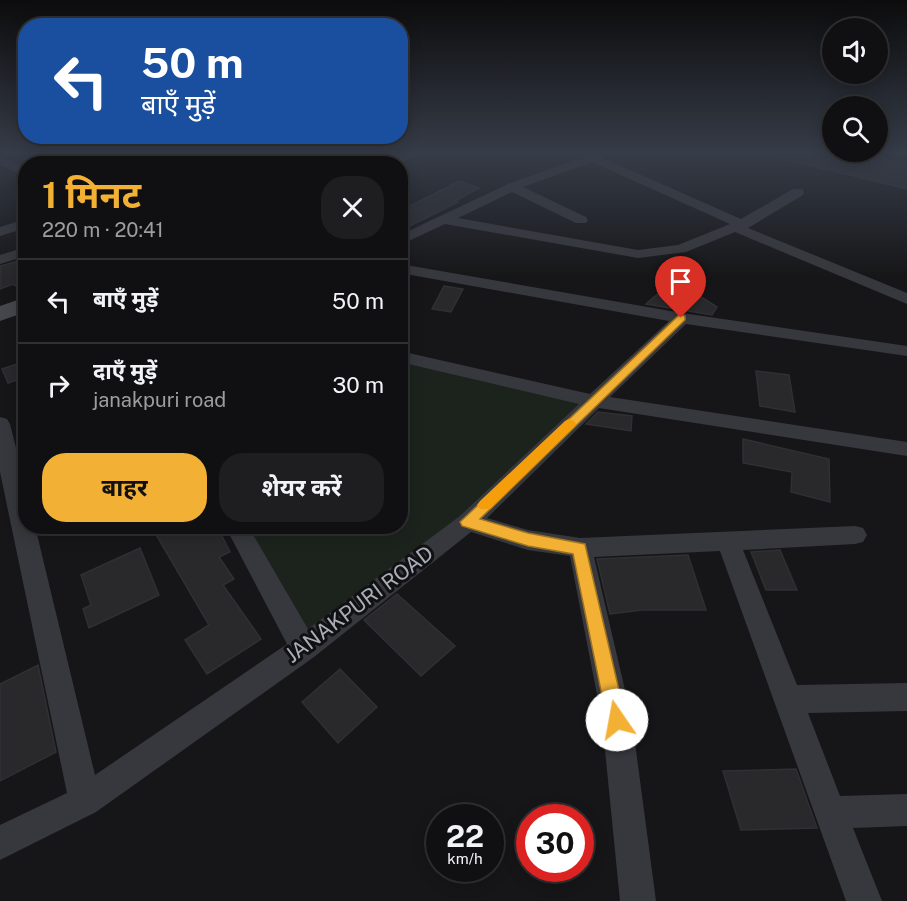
<!DOCTYPE html>
<html lang="hi">
<meta charset="utf-8">
<style>
body{margin:0;font-family:"Public Sans","Noto Sans Devanagari",sans-serif;background:#1e1e20;color:#f1f3f6;height:100vh;display:flex;flex-direction:column;font-size:22px;white-space:nowrap}
*{box-sizing:border-box;margin:0}
p{font-size:20px;color:#9c9d9f}
.icon{flex:none;width:33px;height:33px;fill:none;stroke:currentColor;stroke-width:2;stroke-linecap:round;stroke-linejoin:round}
.map{position:relative;flex:1;overflow:hidden}
.panel{position:absolute;left:18px;top:156px;width:390px;height:378px;display:flex;flex-direction:column;background:#101012;border-radius:24px;box-shadow:0 3px 15px #0003,0 0 0 2px #303032}
.panel>*{flex:none}
.banner{position:absolute;left:18px;top:18px;width:390px;height:126px;border-radius:24px;box-shadow:0 3px 15px #0003,0 0 0 2px #303032;background:#1a4fa0;color:#fff;overflow:hidden}
.fabs{position:absolute;left:822px;top:18px;display:grid;gap:12px}
.fabs a{display:grid;place-items:center;width:66px;height:66px;border-radius:50%;background:#101012;box-shadow:0 3px 15px #0003,0 0 0 2px #303032;font-size:30px}
.speed{position:absolute;left:426px;top:804px;display:flex;gap:12px;font-size:30px;font-weight:700;text-align:center}
.speed>*{display:grid;place-content:center;width:78px;height:78px;border-radius:50%;background:#101012;box-shadow:0 3px 15px #0003,0 0 0 2px #303032;line-height:1}
.speed small{font-size:15px;font-weight:400}
.speed .limit{border:9px solid #d22;background:#fff;color:#111}
.pin{position:absolute;display:grid;place-items:center;width:51px;height:51px;color:#fff;margin:-62px -26px;border-radius:50% 50% 50% 0;rotate:-45deg;box-shadow:0 0 6px #0007}
.pin .icon{rotate:45deg}
.me{position:absolute;width:66px;margin:-33px;rotate:348deg;stroke-linejoin:round;filter:drop-shadow(0 0 4px #0008)}
.turn{display:flex;align-items:center;gap:21px;height:126px;padding:0 24px;font-size:27px}
.turn .icon{width:78px;height:78px;stroke-width:2.5}
.turn b{display:block;font-size:42px;line-height:51px}
.round{display:grid;place-items:center;flex:none;width:63px;height:63px;border-radius:24px;background:#1e1e20}
.summary{display:flex;align-items:center;justify-content:space-between;height:102px;padding:0 24px}
h1{font-size:36px;font-weight:700;line-height:45px;color:#f2b134}
.primary-button{display:flex;gap:12px;margin-top:auto;padding:12px 24px}
.primary-button a{flex:1;height:69px;border-radius:24px;background:#f2b134;color:#111;font-size:24px;font-weight:700;line-height:69px;text-align:center}
.primary-button a+a{background:#1e1e20;color:#f1f3f6}
ul{padding:0;list-style:none}
li{display:flex;align-items:center;gap:18px;height:84px;padding:0 24px;border-top:2px solid #303032}
li div{flex:1}
li b{display:block;font-size:22px}
li em{font-style:normal}
.map>svg:first-child{display:block}
.green{fill:#1c231d}
.building{fill:#29292c;stroke:#303034;stroke-width:1.5}
.lines{fill:none;stroke-linecap:round;stroke-linejoin:round}
.street{fill:#37383d;fill-rule:evenodd}
.secondary{fill:#45474d;fill-rule:evenodd}
.route{fill:#f2b134;stroke:#9d7322;stroke-width:1.5}
.slow{fill:#f59e0b}
.labels{text-anchor:middle;dominant-baseline:central;stroke-width:6;stroke-linejoin:round;paint-order:stroke}
.near-street-label{font-size:21px;fill:#a8adb8;stroke:#111113}
</style>
<div class="map">
<svg width="907" height="901" viewBox="0 0 907 901">
<rect width="100%" height="100%" fill="#161618"/>
<path class="green" d="M 401,356 L 592,401 L 468,522 L 304,648 L 236,527 L 400,526 Z"/>
<path class="building" d="M 780,152 L 857,152 L 907,163 L 907,189 L 779,158 Z
M 459,181 L 479,188 L 455,201 L 458,202 L 400,231 L 400,211 Z
M 26,259 L 26,294 L 13,284 L 0,289 L 0,266 Z
M 674,280 L 717,307 L 712,315 L 646,304 Z
M 444,286 L 463,289 L 451,312 L 432,309 Z
M 26,361 L 26,377 L 8,383 L 2,369 Z
M 756,371 L 789,375 L 795,412 L 760,406 Z
M 598,412 L 632,416 L 631,431 L 586,424 Z
M 743,439 L 829,459 L 830,502 L 791,492 L 792,472 L 743,463 Z
M 151,526 L 217,526 L 230,552 L 219,557 L 234,579 L 223,585 L 261,639 L 207,674 L 185,640 L 209,625 Z
M 140,548 L 159,595 L 89,628 L 83,609 L 91,605 L 81,575 Z
M 780,550 L 797,590 L 766,590 L 751,552 Z
M 688,555 L 706,610 L 642,610 L 610,614 L 597,559 Z
M 397,594 L 455,646 L 421,676 L 364,620 Z
M 38,665 L 56,752 L 0,781 L 0,684 Z
M 340,669 L 377,707 L 338,743 L 302,702 Z
M 796,769 L 817,828 L 741,830 L 723,771 Z"/>
<g class="lines">
<path class="street" d="M 140,152 L 156,152 L 178,164 L 161,164 Z
M 229,152 L 247,152 L 219,164 L 200,164 Z
M 293,152 L 310,152 L 284,164 L 266,164 Z
M 363,152 L 379,152 L 395,162 L 383,164 Z
M 598,152 L 616,152 L 603,158 L 741,219 L 793,189 L 803,189 L 804,192 L 803,195 L 748,228 L 907,293 L 907,304 L 735,232 L 686,252 L 638,258 L 445,224 L 400,245 L 400,235 L 508,184 ZM 592,162 L 730,224 L 678,245 L 638,250 L 458,218 L 512,192 L 576,223 L 586,223 L 588,220 L 586,217 L 523,187 Z
M 0,156 L 26,168 L 26,177 L 0,165 Z
M 26,219 L 26,228 L 0,236 L 0,227 Z
M 26,247 L 26,256 L 0,264 L 0,255 Z
M 400,264 L 682,313 L 907,346 L 907,356 L 686,324 L 610,397 L 907,442 L 907,456 L 599,408 L 487,518 L 528,530 L 580,538 L 855,526 L 863,528 L 867,535 L 863,542 L 855,544 L 743,550 L 797,685 L 907,683 L 907,711 L 808,713 L 840,796 L 907,794 L 907,826 L 853,828 L 882,901 L 846,901 L 720,551 L 594,557 L 632,720 L 656,901 L 620,901 L 602,720 L 570,556 L 528,550 L 471,532 L 314,657 L 96,812 L 0,860 L 0,825 L 67,793 L 0,472 L 0,417 L 7,419 L 10,424 L 26,488 L 26,526 L 35,526 L 95,775 L 287,644 L 225,526 L 248,526 L 308,629 L 460,516 L 579,404 L 400,362 L 400,351 L 590,394 L 669,321 L 400,273 Z"/>
<path class="secondary" d="M 397,152 L 419,152 L 400,164 L 378,164 Z
M 26,297 L 26,312 L 0,321 L 0,306 Z"/>
</g>
<linearGradient id="sky" x2="0" y2="1"><stop stop-color="#0c0c0d"/><stop offset="0.55" stop-color="#363c48"/><stop offset="1" stop-color="#363c48" stop-opacity="0"/></linearGradient>
<rect width="907" height="278" fill="url(#sky)"/>
<path class="route" d="M 681,315 L 685,316 L 685,320 L 480,519 L 528,533 L 585,544 L 626,720 L 623,727 L 617,730 L 610,727 L 607,720 L 573,554 L 528,546 L 462,526 L 460,522 L 678,316 Z"/>
<path class="slow" d="M 569,419 L 574,421 L 576,424 L 574,427 L 490,509 L 480,509 L 477,505 L 480,501 L 565,421 Z"/>
<g class="labels">
<g class="near-street-label">
<text transform="translate(359 604) rotate(-37)">JANAKPURI ROAD</text>
</g>
</g>
</svg>
<div class="fabs">
<a><svg class="icon" aria-label="sound" viewBox="0 0 24 24"><path d="M4 9h4l5-4v14l-5-4H4zM17 9q2 3 0 6"/></svg></a>
<a><svg class="icon" aria-label="search" viewBox="0 0 24 24"><circle cx="10" cy="10" r="6"/><path d="M15 15l6 6"/></svg></a>
</div>
<div class="speed"><div>22<small>km/h</small></div><div class="limit">30</div></div>
<div class="pin" style="left:681px;top:318px;background:#d93025"><svg class="icon" aria-label="arrive" viewBox="0 0 24 24"><path d="M6 21V4h12l-3 4 3 4H6"/></svg></div>
<svg class="me" style="left:617px;top:720px" viewBox="-20 -20 40 40"><circle r="19" fill="#fff"/><path d="M0-13L10 11 0 6-10 11z" fill="#f2b134"/></svg>
<div class="banner">
<div class="turn"><svg class="icon" aria-label="left" viewBox="0 0 24 24"><path d="M17 20v-9H6M10 6l-5 5 5 5"/></svg><div><b>50 m</b>बाएँ मुड़ें</div></div>
</div>
<section class="panel">
<div class="summary"><div><h1>1 मिनट</h1><p>220 m · 20:41</p></div><a class="round"><svg class="icon" aria-label="close" viewBox="0 0 24 24"><path d="M6 6l12 12M18 6L6 18"/></svg></a></div>
<ul>
<li><svg class="icon" aria-label="left" viewBox="0 0 24 24"><path d="M17 20v-9H6M10 6l-5 5 5 5"/></svg><div><b>बाएँ मुड़ें</b></div><em>50 m</em></li>
<li><svg class="icon" aria-label="right" viewBox="0 0 24 24"><path d="M7 20v-9h11M14 6l5 5-5 5"/></svg><div><b>दाएँ मुड़ें</b><p>janakpuri road</p></div><em>30 m</em></li>
</ul>
<div class="primary-button"><a>बाहर</a><a>शेयर करें</a></div>
</section>
</div>
